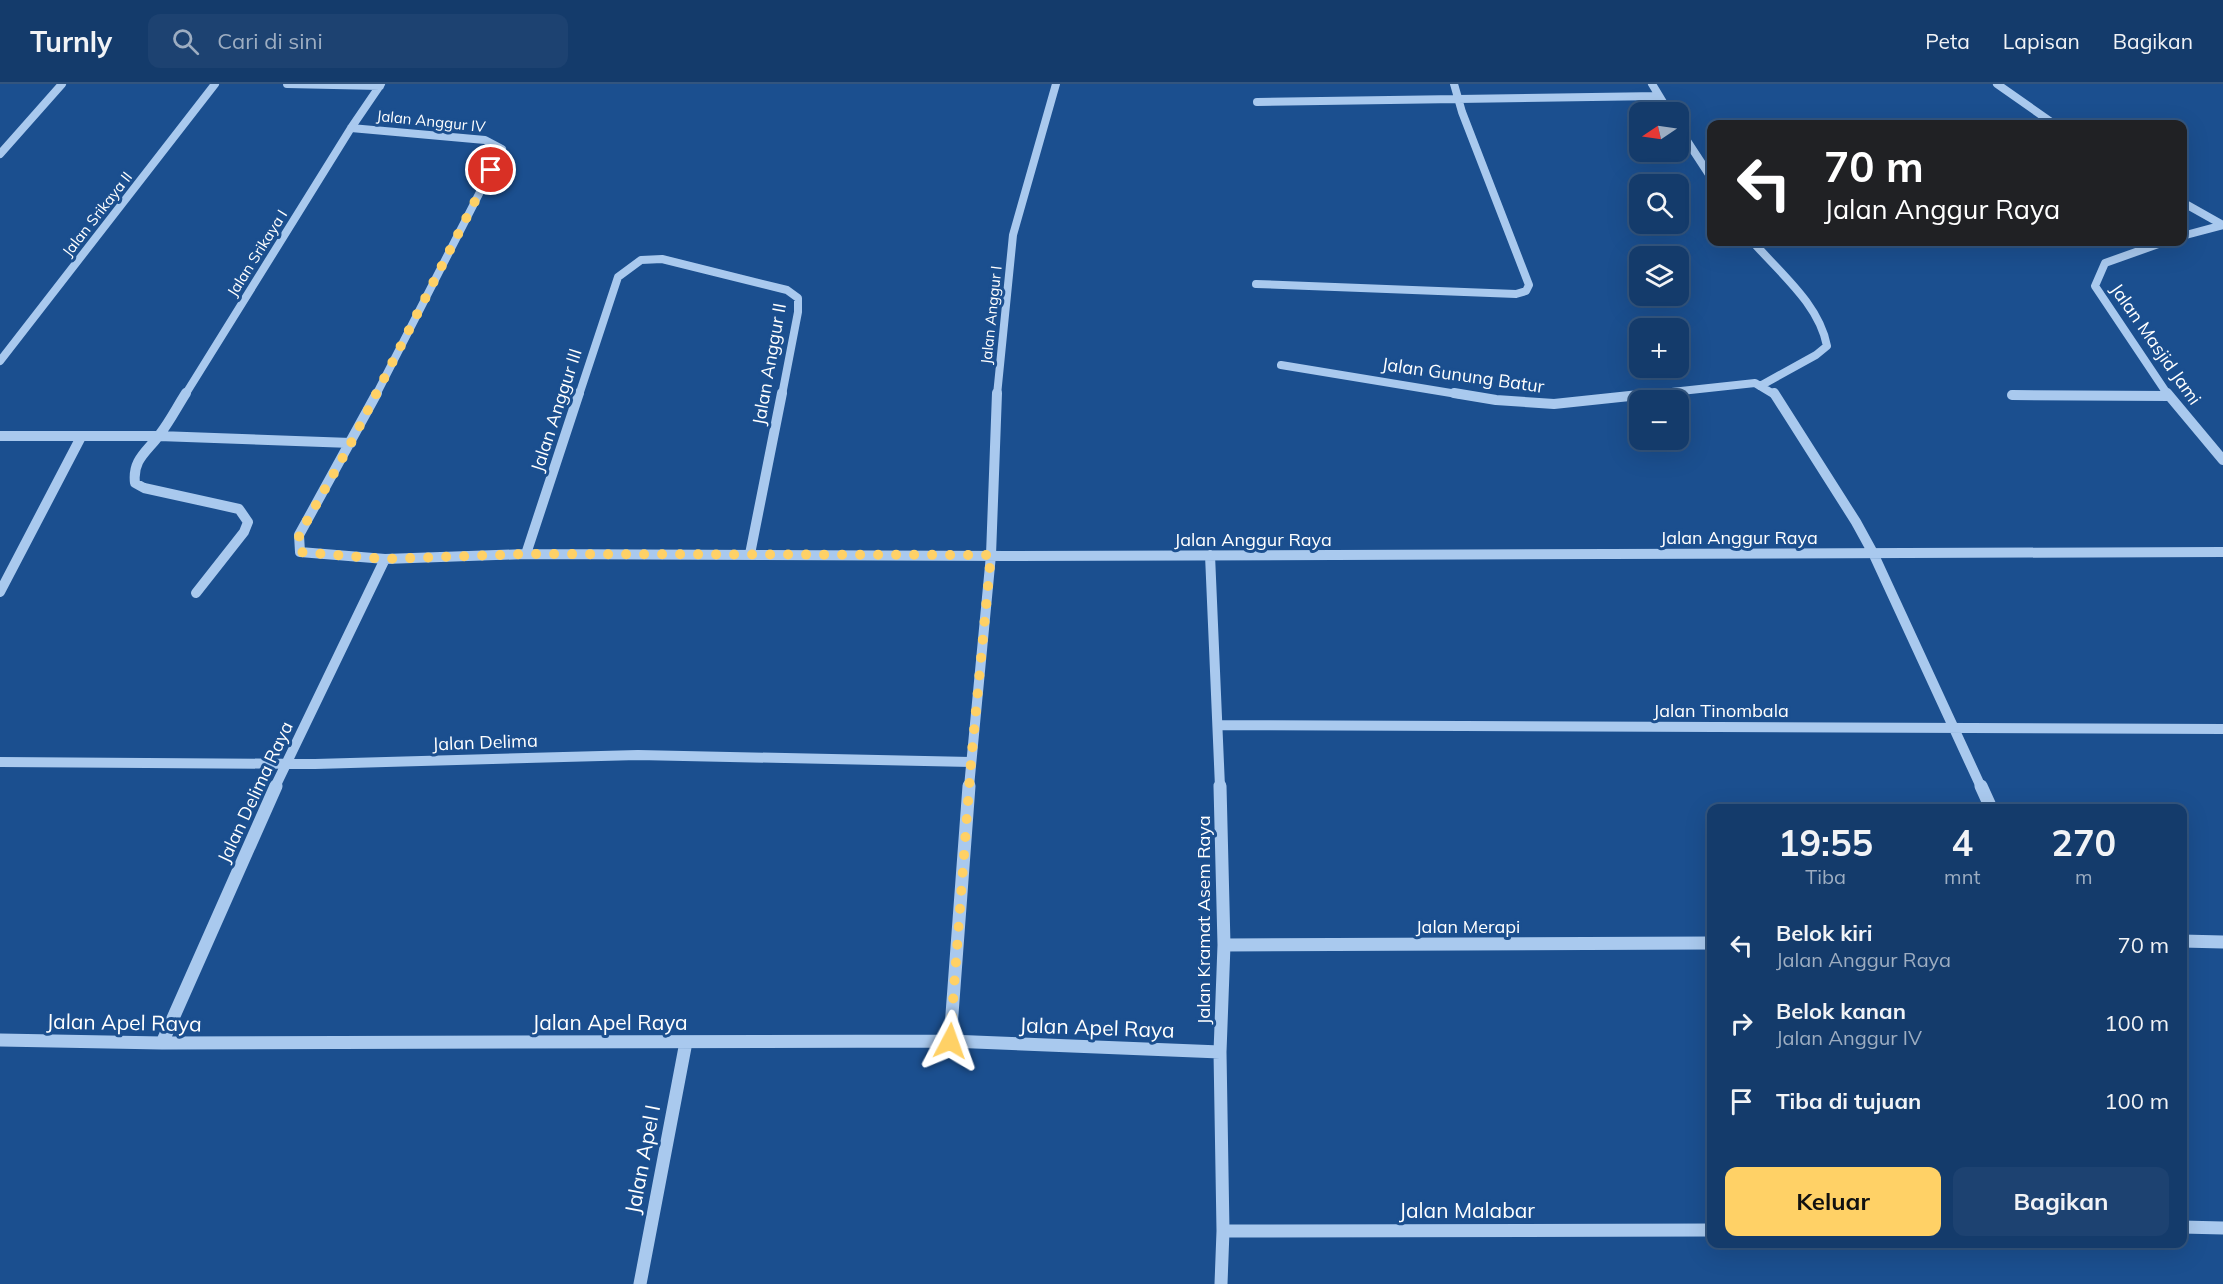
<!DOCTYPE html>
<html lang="id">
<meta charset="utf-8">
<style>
body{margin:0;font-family:Mulish,sans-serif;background:#1d4271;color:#f1f3f6;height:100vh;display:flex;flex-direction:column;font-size:22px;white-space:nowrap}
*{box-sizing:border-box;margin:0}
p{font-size:20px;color:#9dadc1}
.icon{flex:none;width:33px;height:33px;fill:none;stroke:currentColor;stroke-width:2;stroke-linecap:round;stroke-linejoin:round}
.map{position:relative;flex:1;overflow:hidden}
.panel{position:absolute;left:1707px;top:720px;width:480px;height:444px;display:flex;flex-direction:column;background:#143b6b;border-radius:12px;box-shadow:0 6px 24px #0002,0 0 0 2px #33557e}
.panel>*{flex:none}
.hud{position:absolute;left:1707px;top:36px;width:480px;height:126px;border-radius:12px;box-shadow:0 6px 24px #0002,0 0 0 2px #33557e;background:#202124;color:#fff;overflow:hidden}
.needle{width:39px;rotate:257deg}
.controls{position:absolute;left:1629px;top:18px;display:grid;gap:12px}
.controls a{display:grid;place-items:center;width:60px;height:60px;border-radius:12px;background:#143b6b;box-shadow:0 6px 24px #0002,0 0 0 2px #33557e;font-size:30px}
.pin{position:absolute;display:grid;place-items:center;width:51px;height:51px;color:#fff;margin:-26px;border:3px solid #fff;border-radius:50%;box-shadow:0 2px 6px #0007}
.me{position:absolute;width:66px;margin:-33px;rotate:4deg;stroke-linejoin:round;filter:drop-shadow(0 0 4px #0008)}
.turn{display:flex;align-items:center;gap:21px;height:126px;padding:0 18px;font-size:27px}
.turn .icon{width:78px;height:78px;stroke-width:2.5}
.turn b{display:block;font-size:42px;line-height:51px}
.eta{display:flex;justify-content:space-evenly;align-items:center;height:102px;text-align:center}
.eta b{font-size:36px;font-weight:700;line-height:42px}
.primary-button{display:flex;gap:12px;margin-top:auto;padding:12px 18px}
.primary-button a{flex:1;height:69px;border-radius:12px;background:#ffd166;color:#111;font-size:24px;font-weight:700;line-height:69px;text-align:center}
.primary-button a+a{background:#1d4271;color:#f1f3f6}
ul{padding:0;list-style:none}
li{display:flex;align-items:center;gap:18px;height:78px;padding:0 18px}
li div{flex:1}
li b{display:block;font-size:22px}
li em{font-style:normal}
header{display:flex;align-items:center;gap:36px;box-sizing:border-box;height:84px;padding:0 30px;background:#143b6b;border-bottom:2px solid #33557e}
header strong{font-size:28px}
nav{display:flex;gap:33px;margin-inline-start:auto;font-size:21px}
.search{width:420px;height:54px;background:#1d4271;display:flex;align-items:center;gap:15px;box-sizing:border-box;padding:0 21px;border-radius:12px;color:#9dadc1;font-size:22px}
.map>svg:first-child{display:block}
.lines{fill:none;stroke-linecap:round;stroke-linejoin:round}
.minor-far2{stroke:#a9c9ee;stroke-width:8}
.minor-far1{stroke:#a9c9ee;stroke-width:10}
.minor{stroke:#a9c9ee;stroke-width:13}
.route{stroke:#ffd166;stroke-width:10;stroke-dasharray:0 18}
.labels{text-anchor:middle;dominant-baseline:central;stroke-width:6;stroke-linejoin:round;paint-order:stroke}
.far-street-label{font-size:15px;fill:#fff;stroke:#1b4f8f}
.street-label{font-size:18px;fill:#fff;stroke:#1b4f8f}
.near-street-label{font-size:21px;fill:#fff;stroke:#1b4f8f}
</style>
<header>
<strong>Turnly</strong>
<div class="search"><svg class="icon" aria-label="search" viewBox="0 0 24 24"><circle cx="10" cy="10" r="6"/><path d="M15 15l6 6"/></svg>Cari di sini</div>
<nav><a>Peta</a><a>Lapisan</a><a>Bagikan</a></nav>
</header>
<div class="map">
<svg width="2223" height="1200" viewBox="0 0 2223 1200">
<rect width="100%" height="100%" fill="#1b4f8f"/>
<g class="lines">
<path class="minor-far2" d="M 287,0 L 380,2
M 1652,0 L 1669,28
M 1997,0 L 2054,40
M 1257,18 L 1659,12
M 1678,43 L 1712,95
M 351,44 L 485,56 L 502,65 L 376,311
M 0,70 L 62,0
M 2182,118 L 2223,141
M 2182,152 L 2223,141
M 1753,158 C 1780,189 1819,220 1827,262 L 1816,271 L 1760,302
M 2164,158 L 2105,179 L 2095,202 L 2168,311
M 1256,200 L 1516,210 L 1526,207 L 1529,201 L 1462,28 L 1454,0
M 0,277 L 215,0
M 1281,281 L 1463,311
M 185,311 L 351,44 L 381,0
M 579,311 L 618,193 L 641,176 L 662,175 L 787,206 L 798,214 L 798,228 L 782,311
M 997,311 L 1013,151 L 1056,0
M 1644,311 L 1755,299 L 1775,311"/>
<path class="minor-far1" d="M 186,309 C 177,323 170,337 160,350 C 148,367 132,375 135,399 L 144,404 L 239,425 L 248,438 L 244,448 L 196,509
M 377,309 L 299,451 L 300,468 L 385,475 L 526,470 L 1008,472 L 2223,468
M 1454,309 L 1496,316 L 1554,320 L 1658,309
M 1774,309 L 1856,438 L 1873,469 L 1981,703
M 2167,309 L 2223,376
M 2012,311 L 2169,312
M 0,352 L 159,352 L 351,359
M 526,470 L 579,309
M 750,470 L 782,309
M 1210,471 L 1220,703
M 0,508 L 81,353
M 1219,641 L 2223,645
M 0,678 L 315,680 L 638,671 L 971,678
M 275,703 L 385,475
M 969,703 L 991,471 L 997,309"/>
<path class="minor" d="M 1220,702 L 1224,861 L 1220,968 L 1223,1147 L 1221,1200
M 1981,702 L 1991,724
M 2182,857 L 2223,858
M 1224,861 L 1712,859
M 0,956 L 162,959 L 950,957 L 1220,968
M 950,957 L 969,702
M 162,959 L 276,702
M 2182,1143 L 2223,1144
M 1223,1147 L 1712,1146
M 640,1200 L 686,958"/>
</g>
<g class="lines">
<path class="route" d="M 491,86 L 351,359 L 299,451 L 300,468 L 385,475 L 526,470 L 991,471 L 971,678 L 950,957"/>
</g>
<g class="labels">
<g class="far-street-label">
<text transform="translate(431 37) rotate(6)">Jalan Anggur IV</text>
<text transform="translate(97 130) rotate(-52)">Jalan Srikaya II</text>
<text transform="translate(257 169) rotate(-58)">Jalan Srikaya I</text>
<text transform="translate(991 231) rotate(-84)">Jalan Anggur I</text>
</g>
<g class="street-label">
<text transform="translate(2156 260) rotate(55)">Jalan Masjid Jami</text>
<text transform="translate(769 280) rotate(-80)">Jalan Anggur II</text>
<text transform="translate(1463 291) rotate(8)">Jalan Gunung Batur</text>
<text transform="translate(556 326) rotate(-72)">Jalan Anggur III</text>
<text x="1739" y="453">Jalan Anggur Raya</text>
<text x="1253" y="455">Jalan Anggur Raya</text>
<text x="1721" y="626">Jalan Tinombala</text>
<text transform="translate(485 658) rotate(-2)">Jalan Delima</text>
<text transform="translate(255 708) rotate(-65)">Jalan Delima Raya</text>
<text transform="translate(1203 836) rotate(-90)">Jalan Kramat Asem Raya</text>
<text x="1468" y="842">Jalan Merapi</text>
</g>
<g class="near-street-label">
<text transform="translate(124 938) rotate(1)">Jalan Apel Raya</text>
<text x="610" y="938">Jalan Apel Raya</text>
<text transform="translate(1097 943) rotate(2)">Jalan Apel Raya</text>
<text transform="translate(642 1075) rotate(-79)">Jalan Apel I</text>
<text x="1467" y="1126">Jalan Malabar</text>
</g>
</g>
</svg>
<div class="controls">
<a><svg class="needle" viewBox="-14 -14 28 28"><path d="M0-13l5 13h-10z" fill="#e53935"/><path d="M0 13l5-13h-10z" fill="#9dadc1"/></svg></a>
<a><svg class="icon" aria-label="search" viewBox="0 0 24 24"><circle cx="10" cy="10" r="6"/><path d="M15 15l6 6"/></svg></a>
<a><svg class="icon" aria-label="layers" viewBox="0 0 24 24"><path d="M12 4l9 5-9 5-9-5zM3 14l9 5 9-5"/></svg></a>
<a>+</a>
<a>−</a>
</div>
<div class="pin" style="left:491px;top:86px;background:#d93025"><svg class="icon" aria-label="arrive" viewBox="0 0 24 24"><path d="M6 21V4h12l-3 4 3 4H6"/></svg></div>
<svg class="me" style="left:950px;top:957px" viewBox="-20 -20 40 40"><path d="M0-17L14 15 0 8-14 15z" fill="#ffd166" stroke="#fff" stroke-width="4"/></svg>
<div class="hud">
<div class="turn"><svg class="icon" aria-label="left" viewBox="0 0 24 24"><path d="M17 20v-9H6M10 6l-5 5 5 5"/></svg><div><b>70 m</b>Jalan Anggur Raya</div></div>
</div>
<section class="panel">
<div class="eta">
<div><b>19:55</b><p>Tiba</p></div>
<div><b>4</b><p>mnt</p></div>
<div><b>270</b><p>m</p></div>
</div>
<ul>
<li><svg class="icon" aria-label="left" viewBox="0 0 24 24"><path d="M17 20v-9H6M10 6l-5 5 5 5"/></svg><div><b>Belok kiri</b><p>Jalan Anggur Raya</p></div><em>70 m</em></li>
<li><svg class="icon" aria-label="right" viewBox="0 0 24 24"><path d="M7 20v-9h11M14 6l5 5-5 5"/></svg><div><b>Belok kanan</b><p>Jalan Anggur IV</p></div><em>100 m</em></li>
<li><svg class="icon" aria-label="arrive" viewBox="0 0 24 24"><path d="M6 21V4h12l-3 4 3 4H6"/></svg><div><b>Tiba di tujuan</b></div><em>100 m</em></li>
</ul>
<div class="primary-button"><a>Keluar</a><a>Bagikan</a></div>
</section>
</div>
